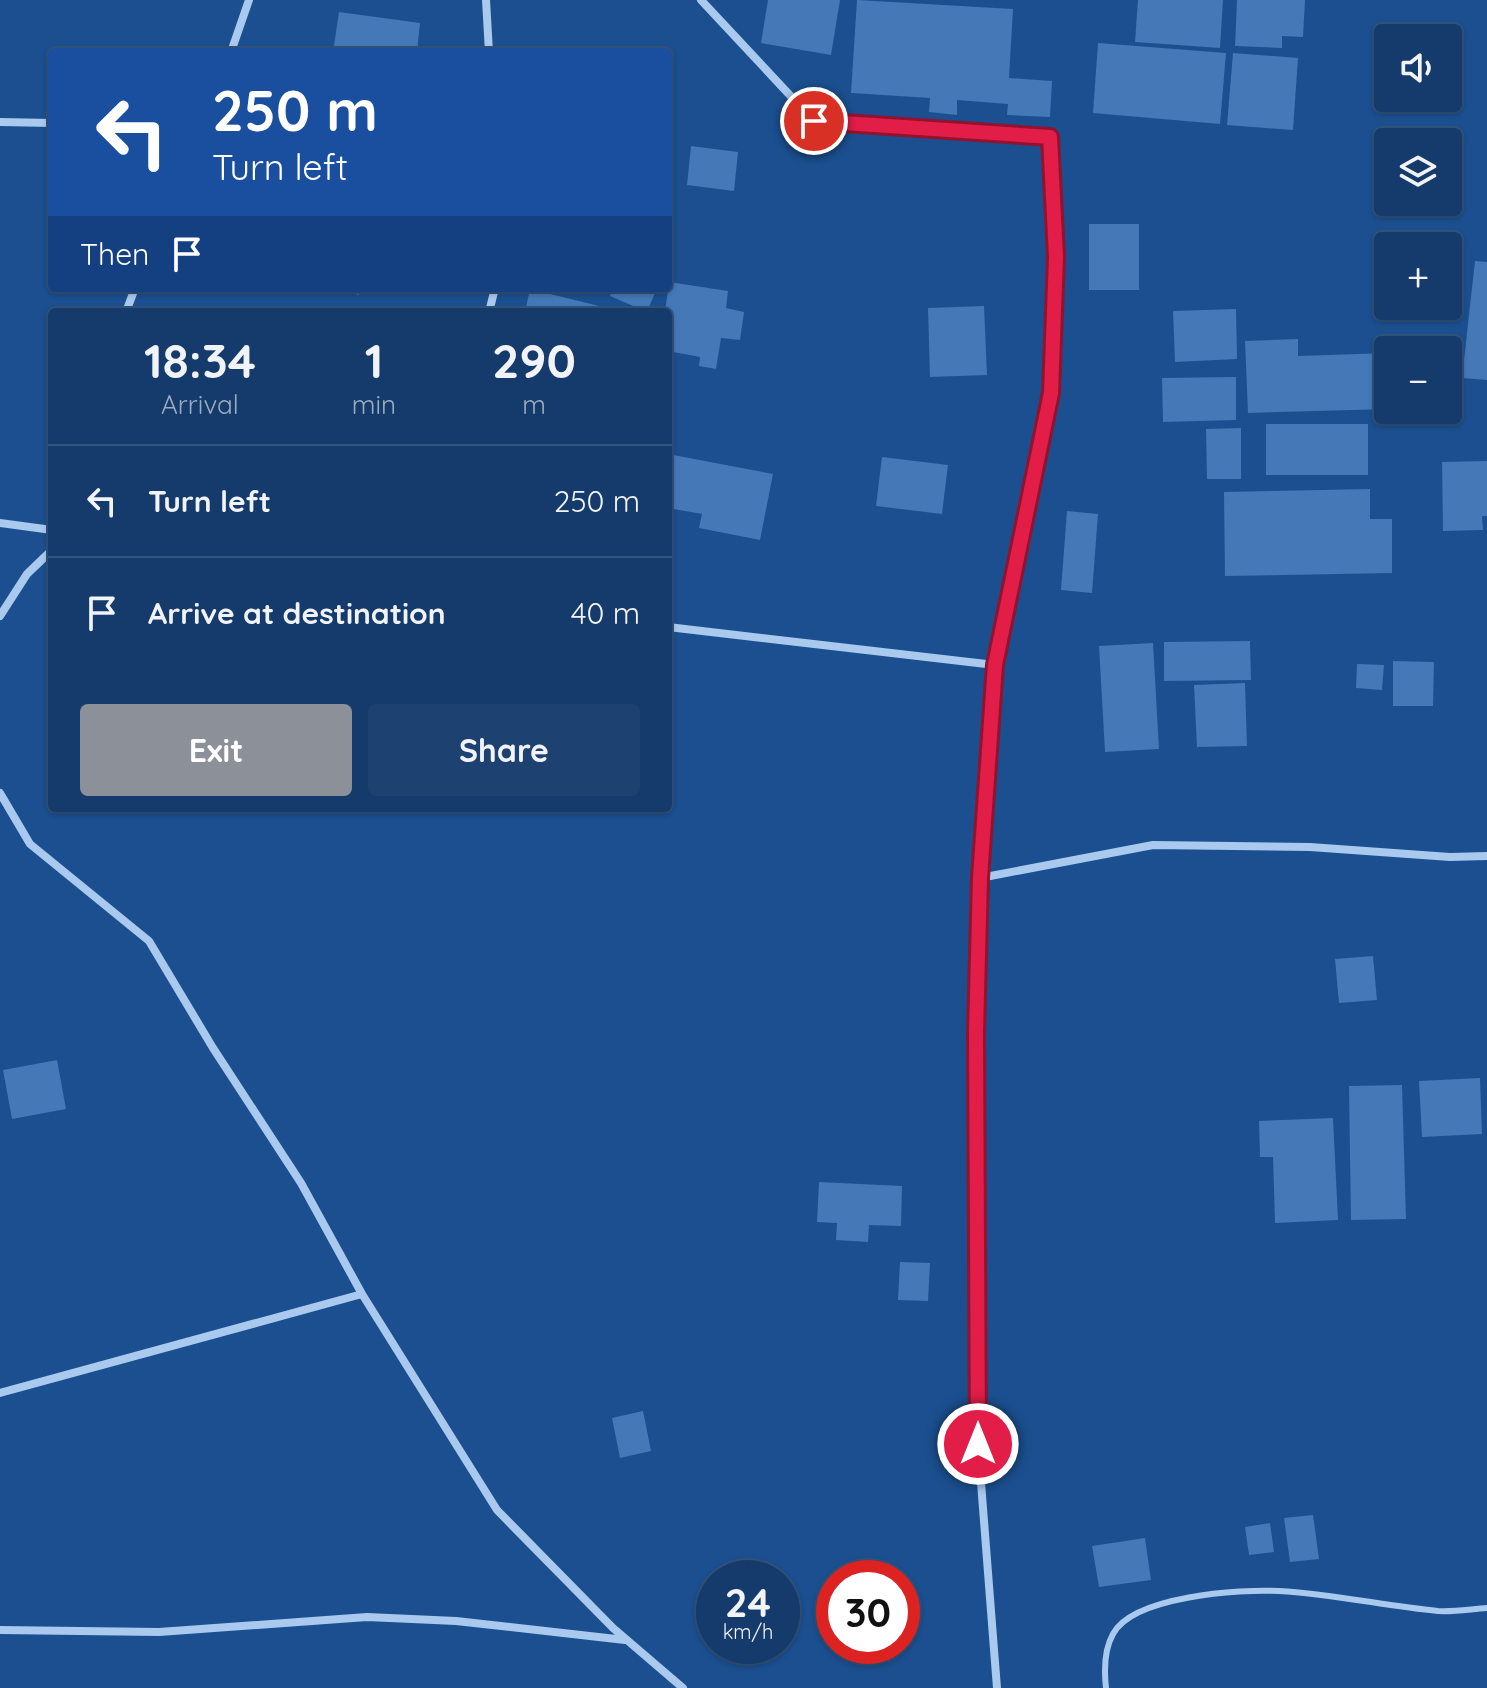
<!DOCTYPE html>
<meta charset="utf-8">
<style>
body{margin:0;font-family:Quicksand,sans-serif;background:#1d4271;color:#f1f3f6;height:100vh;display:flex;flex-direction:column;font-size:30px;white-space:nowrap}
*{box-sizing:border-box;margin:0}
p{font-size:26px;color:#9dadc1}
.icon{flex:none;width:44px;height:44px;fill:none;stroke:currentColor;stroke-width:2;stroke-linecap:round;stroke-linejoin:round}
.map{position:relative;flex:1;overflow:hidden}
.panel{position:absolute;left:48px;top:308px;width:624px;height:504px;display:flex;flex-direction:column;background:#143b6b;border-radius:8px;box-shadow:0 2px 6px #0004,0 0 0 2px #33557e}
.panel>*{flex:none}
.hud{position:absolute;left:48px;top:48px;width:624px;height:244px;border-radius:8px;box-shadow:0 2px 6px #0004,0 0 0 2px #33557e;background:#1a4fa0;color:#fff;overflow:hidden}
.fabs{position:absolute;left:1374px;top:24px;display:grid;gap:16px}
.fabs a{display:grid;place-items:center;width:88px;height:88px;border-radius:8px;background:#143b6b;box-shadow:0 2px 6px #0004,0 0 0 2px #33557e;font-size:40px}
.speed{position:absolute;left:696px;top:1560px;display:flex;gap:16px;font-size:40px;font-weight:700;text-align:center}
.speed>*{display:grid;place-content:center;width:104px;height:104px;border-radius:50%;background:#143b6b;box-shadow:0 2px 6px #0004,0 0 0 2px #33557e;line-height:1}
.speed small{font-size:20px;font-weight:400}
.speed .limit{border:12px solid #d22;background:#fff;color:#111}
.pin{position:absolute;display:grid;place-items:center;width:68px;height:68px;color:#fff;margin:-34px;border:4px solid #fff;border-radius:50%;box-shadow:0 2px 8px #0007}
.me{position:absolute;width:88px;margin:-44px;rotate:0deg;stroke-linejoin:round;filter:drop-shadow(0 0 6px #0008)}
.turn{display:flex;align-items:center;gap:28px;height:168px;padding:0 32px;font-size:36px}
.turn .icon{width:104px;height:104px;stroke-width:2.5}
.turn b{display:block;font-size:56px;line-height:68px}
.then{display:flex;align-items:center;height:76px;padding:0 32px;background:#0003;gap:16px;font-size:30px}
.eta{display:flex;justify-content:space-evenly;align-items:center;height:136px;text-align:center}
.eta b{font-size:48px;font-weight:700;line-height:56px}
.button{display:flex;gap:16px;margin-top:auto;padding:16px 32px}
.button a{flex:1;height:92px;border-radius:8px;background:#8c9099;color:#fff;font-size:32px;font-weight:700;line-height:92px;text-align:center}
.button a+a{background:#1d4271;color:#f1f3f6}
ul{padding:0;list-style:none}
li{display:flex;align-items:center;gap:24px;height:112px;padding:0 32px;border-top:2px solid #33557e}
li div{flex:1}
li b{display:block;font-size:30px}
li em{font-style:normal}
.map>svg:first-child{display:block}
.building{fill:#4478b7}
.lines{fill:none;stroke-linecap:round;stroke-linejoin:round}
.service{stroke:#a9c9ee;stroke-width:6}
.minor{stroke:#a9c9ee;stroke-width:8}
.route-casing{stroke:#92132f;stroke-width:20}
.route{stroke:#e11d48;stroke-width:14}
</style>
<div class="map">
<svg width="1487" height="1688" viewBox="0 0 1487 1688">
<rect width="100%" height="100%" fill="#1b4f8f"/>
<path class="building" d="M 768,0 L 840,0 L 831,55 L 761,43 Z
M 857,0 L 1013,9 L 1009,78 L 1052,81 L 1050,117 L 1007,115 L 1008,104 L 957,100 L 957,115 L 929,112 L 930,98 L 851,93 Z
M 1138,0 L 1223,0 L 1220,48 L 1135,42 Z
M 1237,0 L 1305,0 L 1303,37 L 1282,36 L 1282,48 L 1235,46 Z
M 339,12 L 420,23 L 417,52 L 333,52 Z
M 1098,43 L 1226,53 L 1220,124 L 1093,113 Z
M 1233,53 L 1298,58 L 1293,130 L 1227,125 Z
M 691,146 L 738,152 L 734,191 L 687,185 Z
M 1089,224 L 1139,224 L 1139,290 L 1089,290 Z
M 1475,261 L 1487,262 L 1487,380 L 1462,378 Z
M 669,282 L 728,291 L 726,308 L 744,312 L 740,340 L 721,338 L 716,369 L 699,366 L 700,357 L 668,351 L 668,312 L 665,312 Z
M 329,288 L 360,288 L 359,295 Z
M 613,288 L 657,288 L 647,312 L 610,296 Z
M 530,289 L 599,306 L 598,312 L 525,312 Z
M 984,306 L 987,375 L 930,377 L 928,308 Z
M 1236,309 L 1237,359 L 1175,362 L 1173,311 Z
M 1298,339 L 1298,356 L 1388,353 L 1388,409 L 1248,413 L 1245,341 Z
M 1236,377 L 1236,420 L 1163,422 L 1162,378 Z
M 1266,424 L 1368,424 L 1368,475 L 1266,475 Z
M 1241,428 L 1241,479 L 1207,479 L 1206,429 Z
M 668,454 L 773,474 L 760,540 L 699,528 L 702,514 L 668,508 Z
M 882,457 L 948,465 L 942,514 L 876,506 Z
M 1487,461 L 1487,516 L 1482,516 L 1483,530 L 1443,531 L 1442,462 Z
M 1370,489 L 1370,519 L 1392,519 L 1392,573 L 1225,576 L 1224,492 Z
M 1067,511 L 1098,514 L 1092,593 L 1061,590 Z
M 1250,641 L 1251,680 L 1164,681 L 1164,642 Z
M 1153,643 L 1159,749 L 1105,752 L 1099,646 Z
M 1393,661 L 1434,662 L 1433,706 L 1393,706 Z
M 1357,664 L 1384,665 L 1382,690 L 1356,688 Z
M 1245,683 L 1247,746 L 1197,747 L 1194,685 Z
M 1373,956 L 1377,1000 L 1339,1003 L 1335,959 Z
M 57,1060 L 66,1109 L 12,1119 L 3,1070 Z
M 1480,1078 L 1482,1134 L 1422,1137 L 1419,1081 Z
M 1402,1085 L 1406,1219 L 1351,1220 L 1349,1086 Z
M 1333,1118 L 1338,1220 L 1275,1223 L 1273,1157 L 1260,1157 L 1259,1121 Z
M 819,1182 L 902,1186 L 901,1226 L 869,1225 L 868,1242 L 836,1240 L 837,1223 L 817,1222 Z
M 900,1262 L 930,1263 L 928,1301 L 898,1300 Z
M 643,1411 L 651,1451 L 620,1458 L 612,1418 Z
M 1313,1515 L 1319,1559 L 1290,1562 L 1284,1518 Z
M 1270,1523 L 1274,1552 L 1249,1555 L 1245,1527 Z
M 1145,1538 L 1151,1580 L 1099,1587 L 1092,1546 Z"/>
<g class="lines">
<path class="service" d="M 1106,1688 C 1104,1670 1104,1650 1113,1634 C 1133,1596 1240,1589 1279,1591 C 1333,1594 1385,1606 1438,1611 C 1454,1612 1471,1609 1487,1608"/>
<path class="minor" d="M 486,0 L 489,52
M 701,0 L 814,121 L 1050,137 L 1056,257 L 1051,393 L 995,665 L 980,878 L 976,1033 L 978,1444 L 997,1688
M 231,52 L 249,0
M 0,122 L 52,123
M 126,312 L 135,288
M 489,312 L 495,288
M 0,523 L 52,530
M 0,616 L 27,574 L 52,550
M 668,627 L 995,665
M 0,793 L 30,844 L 149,941 L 213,1048 L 301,1183 L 362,1294 L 497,1510 L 613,1628 L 683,1688
M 980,878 L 1153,845 L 1310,847 L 1450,857 L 1487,856
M 0,1393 L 362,1294
M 0,1630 L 159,1632 L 367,1617 L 456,1621 L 625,1640"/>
</g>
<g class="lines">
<defs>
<path id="route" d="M 814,121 L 1050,137 L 1056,257 L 1051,393 L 995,665 L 980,878 L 976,1033 L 978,1444"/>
</defs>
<use href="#route" class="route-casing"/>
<use href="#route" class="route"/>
</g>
</svg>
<div class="fabs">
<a><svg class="icon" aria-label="sound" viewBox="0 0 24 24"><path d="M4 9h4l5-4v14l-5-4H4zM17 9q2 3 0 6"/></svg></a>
<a><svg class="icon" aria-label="layers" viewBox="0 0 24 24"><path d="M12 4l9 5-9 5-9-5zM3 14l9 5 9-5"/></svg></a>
<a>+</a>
<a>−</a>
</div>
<div class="speed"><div>24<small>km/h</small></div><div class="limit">30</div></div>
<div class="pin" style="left:814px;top:121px;background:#d93025"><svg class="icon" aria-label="arrive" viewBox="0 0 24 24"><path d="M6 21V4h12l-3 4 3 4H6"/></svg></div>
<svg class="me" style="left:978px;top:1444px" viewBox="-20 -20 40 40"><circle r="17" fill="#e11d48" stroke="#fff" stroke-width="3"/><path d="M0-11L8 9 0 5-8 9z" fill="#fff"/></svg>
<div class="hud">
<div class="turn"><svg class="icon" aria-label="left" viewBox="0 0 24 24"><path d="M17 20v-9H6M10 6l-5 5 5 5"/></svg><div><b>250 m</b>Turn left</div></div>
<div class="then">Then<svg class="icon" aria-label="arrive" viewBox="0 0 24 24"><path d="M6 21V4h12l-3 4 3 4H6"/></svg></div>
</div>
<section class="panel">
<div class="eta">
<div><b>18:34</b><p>Arrival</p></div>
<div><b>1</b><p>min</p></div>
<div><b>290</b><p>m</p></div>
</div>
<ul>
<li><svg class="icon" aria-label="left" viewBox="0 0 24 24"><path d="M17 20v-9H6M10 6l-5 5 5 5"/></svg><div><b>Turn left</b></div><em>250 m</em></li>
<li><svg class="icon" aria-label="arrive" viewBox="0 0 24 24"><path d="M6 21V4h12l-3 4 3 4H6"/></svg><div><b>Arrive at destination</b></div><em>40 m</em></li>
</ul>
<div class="button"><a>Exit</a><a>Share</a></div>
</section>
</div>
